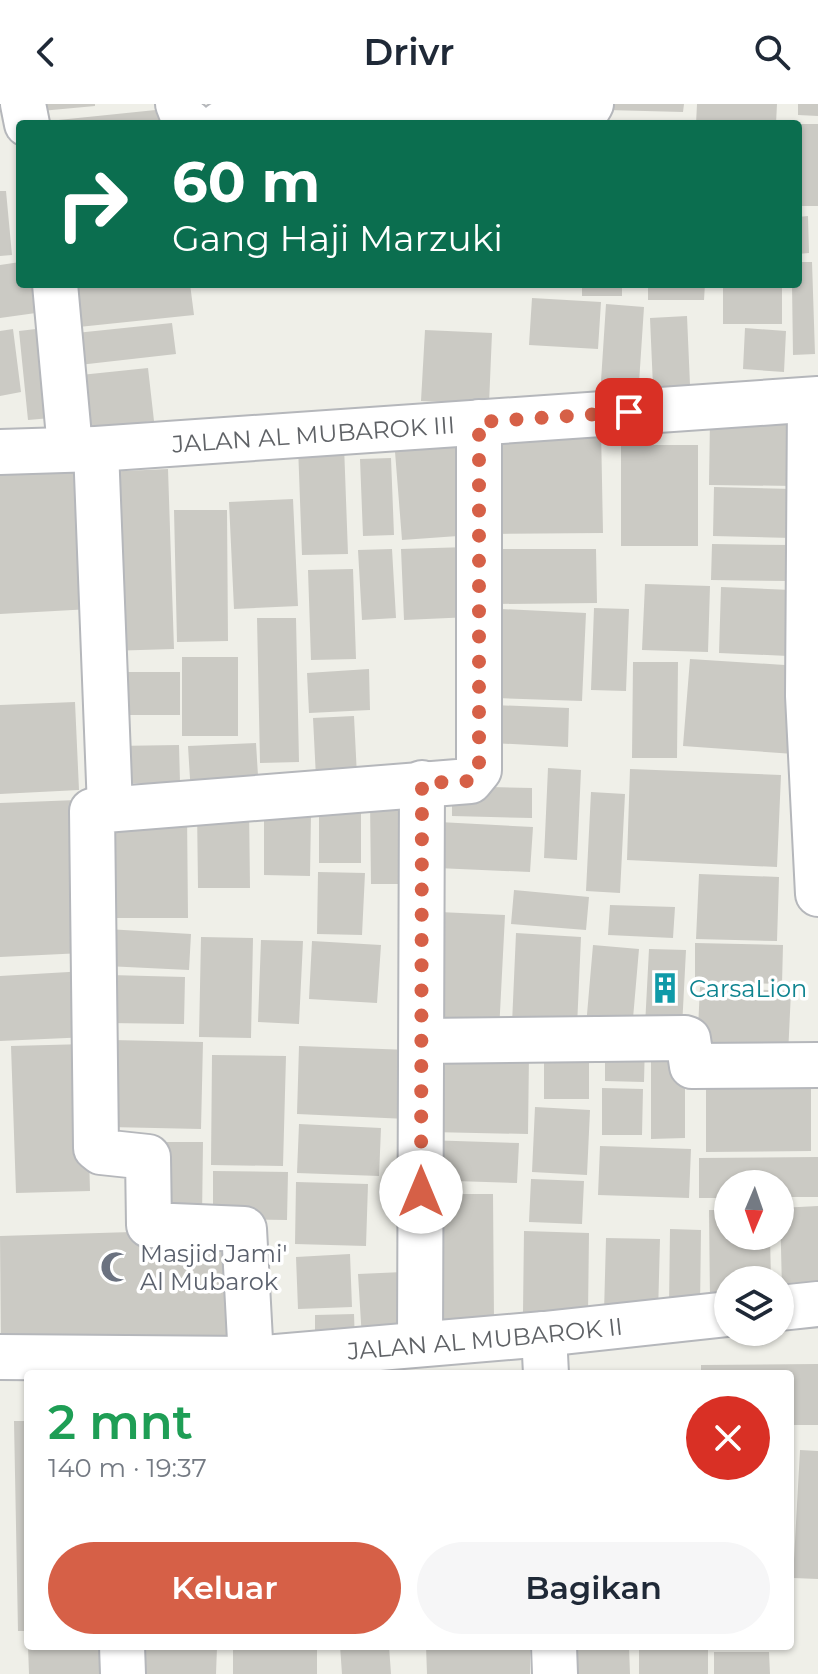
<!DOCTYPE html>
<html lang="id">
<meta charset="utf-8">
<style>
body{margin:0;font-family:Montserrat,sans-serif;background:#f6f6f7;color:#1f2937;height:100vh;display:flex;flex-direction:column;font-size:30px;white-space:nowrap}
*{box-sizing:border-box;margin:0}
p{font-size:26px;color:#747a83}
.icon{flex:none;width:44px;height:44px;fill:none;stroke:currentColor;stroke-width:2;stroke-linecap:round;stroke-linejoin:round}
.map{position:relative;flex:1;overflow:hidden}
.sheet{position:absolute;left:24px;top:1266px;width:770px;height:280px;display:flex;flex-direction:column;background:#fff;border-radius:8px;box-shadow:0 2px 6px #0004}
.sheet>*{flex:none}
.top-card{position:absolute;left:16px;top:16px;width:786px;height:168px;border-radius:8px;box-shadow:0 2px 6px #0004;background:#0b6e4f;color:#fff;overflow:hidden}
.needle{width:52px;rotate:182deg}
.controls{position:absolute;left:714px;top:1066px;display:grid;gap:16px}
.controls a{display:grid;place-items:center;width:80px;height:80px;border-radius:50%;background:#fff;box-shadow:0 2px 6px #0004;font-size:40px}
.pin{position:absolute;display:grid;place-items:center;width:68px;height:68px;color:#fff;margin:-34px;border-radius:16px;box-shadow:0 4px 12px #0006}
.me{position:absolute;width:88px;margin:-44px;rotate:0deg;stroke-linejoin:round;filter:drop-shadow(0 0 6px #0008)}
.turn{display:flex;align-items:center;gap:28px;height:168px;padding:0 24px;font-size:36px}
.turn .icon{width:104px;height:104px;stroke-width:2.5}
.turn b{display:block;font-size:56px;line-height:68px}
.round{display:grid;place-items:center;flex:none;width:84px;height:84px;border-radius:42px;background:#f6f6f7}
.head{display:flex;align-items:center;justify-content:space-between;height:136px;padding:0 24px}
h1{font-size:48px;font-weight:600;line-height:60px;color:#1e9e55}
.primary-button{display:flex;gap:16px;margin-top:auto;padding:16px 24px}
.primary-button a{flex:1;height:92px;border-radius:48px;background:#d66047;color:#fff;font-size:32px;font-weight:600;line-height:92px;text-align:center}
.primary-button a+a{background:#f6f6f7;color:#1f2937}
header{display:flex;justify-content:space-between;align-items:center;height:104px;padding:0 24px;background:#fff;font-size:36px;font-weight:600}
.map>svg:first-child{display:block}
.building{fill:#cbcac4}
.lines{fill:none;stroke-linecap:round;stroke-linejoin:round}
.street-casing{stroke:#b5b7bb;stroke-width:48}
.street{stroke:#fff;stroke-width:44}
.route{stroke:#d66047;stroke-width:14;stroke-dasharray:0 25.2}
.labels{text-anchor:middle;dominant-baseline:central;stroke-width:7;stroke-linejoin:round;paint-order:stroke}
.street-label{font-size:24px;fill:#5f6266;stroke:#fff}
.culture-label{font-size:24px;fill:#0d838f;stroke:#fff;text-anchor:start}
.worship-label{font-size:24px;fill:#5b616d;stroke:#fff;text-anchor:start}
</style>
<header><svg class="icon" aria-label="back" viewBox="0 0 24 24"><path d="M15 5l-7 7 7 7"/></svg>Drivr<svg class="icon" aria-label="search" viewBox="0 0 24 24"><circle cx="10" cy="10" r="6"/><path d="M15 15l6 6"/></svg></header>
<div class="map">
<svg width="818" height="1570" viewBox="0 0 818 1570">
<rect width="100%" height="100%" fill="#efefe8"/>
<path class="building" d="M 40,0 L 95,0 L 95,2 L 41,7 Z
M 607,0 L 684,0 L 683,8 L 607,6 Z
M 697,0 L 777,0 L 776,20 L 696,20 Z
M 798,0 L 818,0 L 818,12 L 798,11 Z
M 175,4 L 177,20 L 39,20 L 39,18 Z
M 798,20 L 818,20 L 818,102 L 798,102 Z
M 0,87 L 6,87 L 12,151 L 0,152 Z
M 808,112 L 809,149 L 798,150 L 798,113 Z
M 20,158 L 20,180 L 39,180 L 43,208 L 0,214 L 0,161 Z
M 798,158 L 812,158 L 815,250 L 793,251 L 792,180 L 798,180 Z
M 64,180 L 190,180 L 194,211 L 69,224 Z
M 582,180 L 622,180 L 622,192 L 582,192 Z
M 648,180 L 705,180 L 704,196 L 648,196 Z
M 723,180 L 782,180 L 782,220 L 723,220 Z
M 532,194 L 601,198 L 598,245 L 529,241 Z
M 606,200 L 644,203 L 639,279 L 601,277 Z
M 687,212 L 690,281 L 653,283 L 650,214 Z
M 172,219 L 176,250 L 79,261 L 76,229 Z
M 53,223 L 62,313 L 28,316 L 19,227 Z
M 745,224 L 786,227 L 784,268 L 743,265 Z
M 13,225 L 21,288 L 0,292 L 0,227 Z
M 425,226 L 492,229 L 489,300 L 421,297 Z
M 148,264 L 154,317 L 77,326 L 71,272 Z
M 710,315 L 796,315 L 795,382 L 709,381 Z
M 601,325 L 603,429 L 493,430 L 492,326 Z
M 464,331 L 472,431 L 402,436 L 394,335 Z
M 344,341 L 348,450 L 302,451 L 298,342 Z
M 621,341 L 698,341 L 698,442 L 621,442 Z
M 83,351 L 91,505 L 0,510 L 0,355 Z
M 391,354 L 394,431 L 363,432 L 360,355 Z
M 168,365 L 174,545 L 107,547 L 102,368 Z
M 714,383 L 793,385 L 792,434 L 713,432 Z
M 293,395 L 298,502 L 234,505 L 229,398 Z
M 174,406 L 227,406 L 228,537 L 177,538 Z
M 712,440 L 791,441 L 791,477 L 711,476 Z
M 468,443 L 471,513 L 404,516 L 401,445 Z
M 392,445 L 396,514 L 362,516 L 358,446 Z
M 498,445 L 596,445 L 597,499 L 497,500 Z
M 353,465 L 356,555 L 311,556 L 308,466 Z
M 645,480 L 710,482 L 708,548 L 642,546 Z
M 721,483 L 791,486 L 788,552 L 719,549 Z
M 594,504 L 629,505 L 626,587 L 591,586 Z
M 501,505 L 586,509 L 582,597 L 497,594 Z
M 257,514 L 296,514 L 299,658 L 260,659 Z
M 182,553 L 238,553 L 238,632 L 182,632 Z
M 690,555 L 800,562 L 794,650 L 683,642 Z
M 633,558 L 678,558 L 677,654 L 632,654 Z
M 369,565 L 370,606 L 309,609 L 307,569 Z
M 114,568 L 180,568 L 180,611 L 114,611 Z
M 75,598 L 79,686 L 0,690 L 0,601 Z
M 494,601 L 569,604 L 568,643 L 492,639 Z
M 354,612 L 357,672 L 316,674 L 313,614 Z
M 256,639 L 259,688 L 191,691 L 188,642 Z
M 179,641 L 180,678 L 116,680 L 115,642 Z
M 548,664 L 581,666 L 577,756 L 544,754 Z
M 630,665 L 781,671 L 777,763 L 627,756 Z
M 452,682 L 532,684 L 532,714 L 452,712 Z
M 591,688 L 625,690 L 620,789 L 586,787 Z
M 319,695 L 361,695 L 361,759 L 319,759 Z
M 77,696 L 83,849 L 0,853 L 0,699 Z
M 411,696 L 412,780 L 371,780 L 370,697 Z
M 197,703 L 249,703 L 250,784 L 198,784 Z
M 105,708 L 187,708 L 188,814 L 106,814 Z
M 264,710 L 311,710 L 310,772 L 264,771 Z
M 439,718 L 533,723 L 530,768 L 437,764 Z
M 318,768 L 365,769 L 362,831 L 317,830 Z
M 699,770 L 779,773 L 777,837 L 696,835 Z
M 514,786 L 589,793 L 586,826 L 511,820 Z
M 610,801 L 675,803 L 673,834 L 608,831 Z
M 439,808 L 505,811 L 499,928 L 433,925 Z
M 107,825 L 191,830 L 189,866 L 106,862 Z
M 516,829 L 581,833 L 577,923 L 512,920 Z
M 201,833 L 253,834 L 251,934 L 199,933 Z
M 261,836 L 303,837 L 299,920 L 258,918 Z
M 312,837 L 381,841 L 377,899 L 309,895 Z
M 695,839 L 783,841 L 782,880 L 695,878 Z
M 593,841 L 639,845 L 632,926 L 586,922 Z
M 649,845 L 686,846 L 682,924 L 645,922 Z
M 86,867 L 89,933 L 0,937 L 0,872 Z
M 110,871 L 185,873 L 184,920 L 108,919 Z
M 700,883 L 791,887 L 788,951 L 697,946 Z
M 112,936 L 203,938 L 201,1025 L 109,1023 Z
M 605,938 L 645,938 L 644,978 L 605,977 Z
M 86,940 L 90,1087 L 16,1089 L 11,942 Z
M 299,942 L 410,946 L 407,1015 L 297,1010 Z
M 685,946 L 685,1034 L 651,1035 L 651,947 Z
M 544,947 L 589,947 L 589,995 L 544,995 Z
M 433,948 L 529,950 L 528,1030 L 431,1028 Z
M 212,951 L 286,952 L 283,1062 L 211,1061 Z
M 811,972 L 811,1047 L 706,1048 L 706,973 Z
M 602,984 L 643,985 L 642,1031 L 602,1031 Z
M 535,1003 L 590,1006 L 587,1071 L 532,1068 Z
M 299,1020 L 381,1024 L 379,1072 L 297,1069 Z
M 425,1036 L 519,1039 L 517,1079 L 423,1076 Z
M 156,1038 L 203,1038 L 202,1114 L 156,1114 Z
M 600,1042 L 691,1045 L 689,1094 L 598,1091 Z
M 818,1053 L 818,1093 L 780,1093 L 780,1080 L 728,1080 L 728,1094 L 699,1094 L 699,1054 Z
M 213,1067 L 288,1068 L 287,1116 L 213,1115 Z
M 531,1075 L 584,1077 L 582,1120 L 529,1118 Z
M 296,1078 L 368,1080 L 366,1142 L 295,1140 Z
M 432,1090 L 493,1090 L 494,1216 L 433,1216 Z
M 818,1102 L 818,1184 L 782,1185 L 780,1104 Z
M 709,1106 L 728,1106 L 728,1132 L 770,1132 L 771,1176 L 728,1176 L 728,1197 L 710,1197 Z
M 231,1125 L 235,1238 L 1,1245 L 0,1132 Z
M 670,1125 L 701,1126 L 700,1204 L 669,1204 Z
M 524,1127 L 589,1129 L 588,1210 L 523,1208 Z
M 606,1134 L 660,1135 L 658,1210 L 604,1209 Z
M 350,1150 L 352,1203 L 298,1205 L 296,1153 Z
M 403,1168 L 407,1233 L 362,1235 L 358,1170 Z
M 354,1210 L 355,1239 L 315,1239 L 315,1211 Z
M 818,1260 L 818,1321 L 790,1321 L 790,1270 L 701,1270 L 701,1261 Z
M 14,1317 L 28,1317 L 28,1527 L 18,1527 Z
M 800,1346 L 818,1347 L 818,1475 L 793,1474 Z
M 28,1542 L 106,1542 L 107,1570 L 29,1570 Z
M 137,1542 L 217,1543 L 216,1570 L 137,1570 Z
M 340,1542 L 389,1542 L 391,1570 L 342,1570 Z
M 426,1542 L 530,1542 L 530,1570 L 427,1570 Z
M 573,1542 L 629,1542 L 630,1570 L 574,1570 Z
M 639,1542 L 708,1542 L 708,1570 L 639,1570 Z
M 233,1543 L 317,1543 L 317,1570 L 233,1570 Z
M 714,1548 L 769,1548 L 770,1570 L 714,1570 Z"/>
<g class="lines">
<defs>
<g id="street">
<path d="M 23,0 L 27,20"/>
<path d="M 178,0 L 183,13 L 191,20"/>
<path d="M 221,20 L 282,13 L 585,10 L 591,0"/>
<path d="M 55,180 L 70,344"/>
<path d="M 810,297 L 808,592 L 818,790"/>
<path d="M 96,345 L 110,704"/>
<path id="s1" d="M 0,348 L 96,345 L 818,295"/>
<path d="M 422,937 L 685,934 L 688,935 L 692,962 L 817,961"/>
<path d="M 780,1204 L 818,1200"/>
<path d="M 544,1230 L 546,1270"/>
<path d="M 420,1240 L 422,679"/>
<path id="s2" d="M 0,1253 L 251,1255 L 544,1230 L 728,1210"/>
<path d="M 251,1255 L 244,1125 L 149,1121 L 148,1053 L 101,1048 L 96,1044 L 92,707 L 470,677 L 479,666 L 479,318"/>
<path d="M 122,1542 L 123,1570"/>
<path d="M 554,1542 L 555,1570"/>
</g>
</defs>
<use href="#street" class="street-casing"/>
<use href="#street" class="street"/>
</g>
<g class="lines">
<path class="route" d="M 421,1088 L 422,679 L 470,677 L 479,666 L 479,318 L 629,308"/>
</g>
<defs>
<symbol id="building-bare" viewBox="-9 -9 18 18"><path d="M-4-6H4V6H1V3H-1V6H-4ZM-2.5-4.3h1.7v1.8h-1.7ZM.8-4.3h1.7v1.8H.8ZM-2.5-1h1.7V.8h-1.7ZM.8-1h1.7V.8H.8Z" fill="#0f9aa8" stroke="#fff" stroke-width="2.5" paint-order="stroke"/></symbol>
<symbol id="mosque-bare" viewBox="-9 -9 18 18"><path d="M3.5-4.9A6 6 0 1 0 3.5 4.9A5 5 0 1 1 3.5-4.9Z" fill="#6b7280" stroke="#fff" stroke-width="2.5" paint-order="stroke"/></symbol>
</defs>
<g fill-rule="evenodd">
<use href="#building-bare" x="643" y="862" width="44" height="44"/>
<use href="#mosque-bare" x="94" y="1141" width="44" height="44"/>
</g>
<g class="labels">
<g class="street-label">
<text stroke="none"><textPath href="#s1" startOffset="314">JALAN AL MUBAROK III</textPath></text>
<text stroke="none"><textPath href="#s2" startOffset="486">JALAN AL MUBAROK II</textPath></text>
</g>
<g class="culture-label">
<text x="689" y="884">CarsaLion</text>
</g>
<g class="worship-label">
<text x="140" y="1149">Masjid Jami'<tspan x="140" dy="28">Al Mubarok</tspan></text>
</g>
</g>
</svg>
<div class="controls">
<a><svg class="needle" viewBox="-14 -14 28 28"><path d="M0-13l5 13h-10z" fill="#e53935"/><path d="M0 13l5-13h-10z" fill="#747a83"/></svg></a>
<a><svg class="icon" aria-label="layers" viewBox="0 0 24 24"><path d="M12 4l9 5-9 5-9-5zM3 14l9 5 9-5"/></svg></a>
</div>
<div class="pin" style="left:629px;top:308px;background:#d93025"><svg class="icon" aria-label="arrive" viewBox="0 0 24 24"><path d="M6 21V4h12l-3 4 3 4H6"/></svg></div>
<svg class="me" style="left:421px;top:1088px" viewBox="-20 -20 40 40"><circle r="19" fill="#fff"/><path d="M0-13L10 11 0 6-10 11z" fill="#d66047"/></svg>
<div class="top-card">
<div class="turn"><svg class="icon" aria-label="right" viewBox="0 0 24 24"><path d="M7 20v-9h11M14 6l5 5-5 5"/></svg><div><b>60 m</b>Gang Haji Marzuki</div></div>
</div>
<section class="sheet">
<div class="head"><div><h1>2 mnt</h1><p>140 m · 19:37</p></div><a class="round" style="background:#d93025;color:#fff"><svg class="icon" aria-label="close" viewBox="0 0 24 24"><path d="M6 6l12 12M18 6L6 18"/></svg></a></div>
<div class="primary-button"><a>Keluar</a><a>Bagikan</a></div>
</section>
</div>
